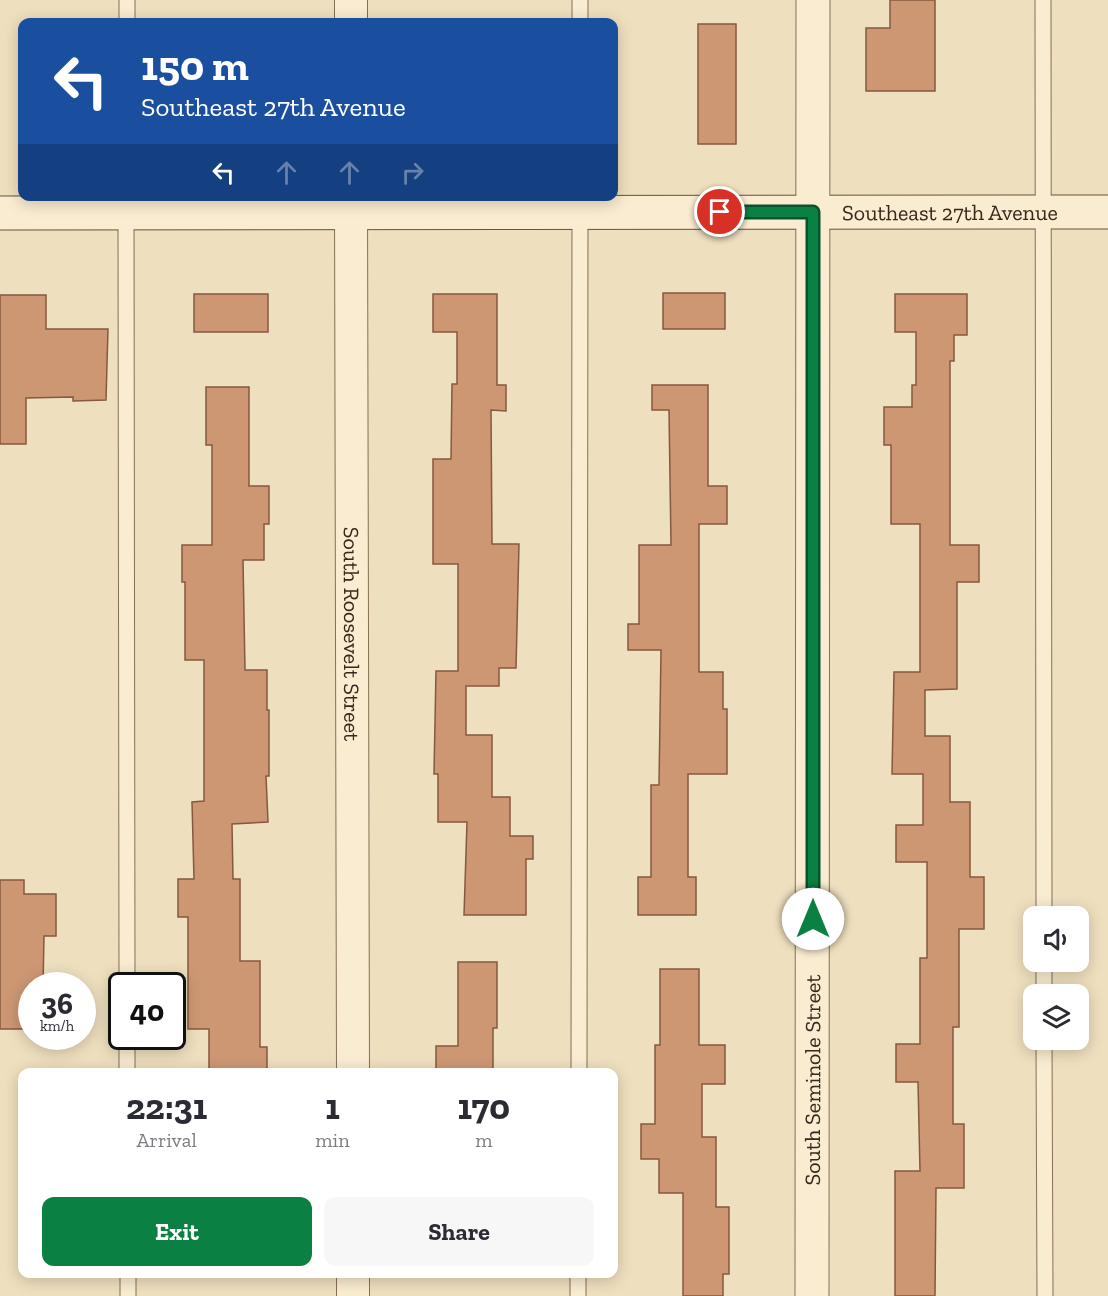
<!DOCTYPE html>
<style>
body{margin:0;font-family:"Zilla Slab",serif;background:#f7f7f7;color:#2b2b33;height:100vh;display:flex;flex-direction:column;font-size:22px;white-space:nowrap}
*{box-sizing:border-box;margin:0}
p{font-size:20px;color:#7c7c81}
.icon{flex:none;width:33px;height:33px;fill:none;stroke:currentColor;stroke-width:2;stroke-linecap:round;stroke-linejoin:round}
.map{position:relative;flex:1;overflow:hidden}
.drawer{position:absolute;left:18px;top:1068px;width:600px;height:210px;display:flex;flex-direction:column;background:#fff;border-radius:12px;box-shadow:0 3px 15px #0003}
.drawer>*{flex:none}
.banner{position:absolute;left:18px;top:18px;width:600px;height:183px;border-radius:12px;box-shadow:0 3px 15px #0003;background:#1a4fa0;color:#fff;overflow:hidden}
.tools{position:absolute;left:1023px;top:906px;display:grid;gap:12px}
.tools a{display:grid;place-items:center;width:66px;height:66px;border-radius:12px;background:#fff;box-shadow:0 3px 15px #0003;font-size:30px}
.speed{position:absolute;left:18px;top:972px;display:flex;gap:12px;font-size:30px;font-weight:700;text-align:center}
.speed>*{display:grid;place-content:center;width:78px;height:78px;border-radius:50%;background:#fff;box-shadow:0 3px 15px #0003;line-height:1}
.speed small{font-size:15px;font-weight:400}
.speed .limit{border:3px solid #111;border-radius:9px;background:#fff;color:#111}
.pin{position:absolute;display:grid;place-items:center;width:51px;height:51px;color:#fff;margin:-26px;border:3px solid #fff;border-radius:50%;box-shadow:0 2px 6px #0007}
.me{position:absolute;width:66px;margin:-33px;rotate:0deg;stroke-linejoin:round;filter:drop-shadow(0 0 4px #0008)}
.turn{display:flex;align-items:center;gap:21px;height:126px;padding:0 24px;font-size:27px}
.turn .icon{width:78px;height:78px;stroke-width:2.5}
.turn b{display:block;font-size:42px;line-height:51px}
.lanes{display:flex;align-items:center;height:57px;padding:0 24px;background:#0003;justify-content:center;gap:30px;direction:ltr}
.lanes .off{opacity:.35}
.eta{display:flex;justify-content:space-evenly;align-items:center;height:102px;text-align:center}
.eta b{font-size:36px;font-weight:800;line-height:42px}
.button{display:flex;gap:12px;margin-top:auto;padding:12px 24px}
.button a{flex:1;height:69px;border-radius:12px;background:#0b8043;color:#fff;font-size:24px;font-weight:800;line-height:69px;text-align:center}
.button a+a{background:#f7f7f7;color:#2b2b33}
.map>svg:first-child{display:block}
.building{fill:#cd9774;stroke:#85593d;stroke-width:1.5}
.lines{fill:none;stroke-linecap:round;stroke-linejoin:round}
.service-casing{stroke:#866f57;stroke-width:17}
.minor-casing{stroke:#866f57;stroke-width:34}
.tertiary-casing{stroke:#866f57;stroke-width:35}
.secondary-casing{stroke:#68503a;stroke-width:35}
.service{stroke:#f9ecd1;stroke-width:15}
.minor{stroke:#f9ecd1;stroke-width:32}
.tertiary{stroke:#f9ecd1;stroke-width:33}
.secondary{stroke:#f9ecd1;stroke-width:33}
.route-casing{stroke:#07532c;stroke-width:15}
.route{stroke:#0b8043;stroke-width:10}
.labels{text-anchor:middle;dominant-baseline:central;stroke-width:6;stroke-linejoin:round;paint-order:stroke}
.street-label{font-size:22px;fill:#35281c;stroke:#f5e9ce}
</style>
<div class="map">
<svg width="1108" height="1296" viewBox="0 0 1108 1296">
<rect width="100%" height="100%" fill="#eedfbe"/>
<path class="building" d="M 890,0 L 935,0 L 935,91 L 866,91 L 866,28 L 890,28 Z
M 698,24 L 736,24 L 736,144 L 698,144 Z
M 663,293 L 725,293 L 725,329 L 663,329 Z
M 194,294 L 268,294 L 268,332 L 194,332 Z
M 433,294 L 497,294 L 497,385 L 506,385 L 506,411 L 491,410 L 492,544 L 519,544 L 516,668 L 499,668 L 499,686 L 466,686 L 466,735 L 492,735 L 492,797 L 510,797 L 510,836 L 533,836 L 533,859 L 526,859 L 526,915 L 464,915 L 467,822 L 438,822 L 438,774 L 434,774 L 436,671 L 458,671 L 458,564 L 433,564 L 433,459 L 451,459 L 452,384 L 457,384 L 457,332 L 433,332 Z
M 895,294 L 967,294 L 967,335 L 954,335 L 954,361 L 950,361 L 950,545 L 979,545 L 979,582 L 957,582 L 957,689 L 925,690 L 925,736 L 950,736 L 950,802 L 970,802 L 970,877 L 984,877 L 984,929 L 959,929 L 959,1027 L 953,1027 L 953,1124 L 964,1124 L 964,1188 L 936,1188 L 935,1296 L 895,1296 L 895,1171 L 920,1171 L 918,1082 L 896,1082 L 896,1044 L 920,1044 L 920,958 L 927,958 L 927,862 L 896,862 L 896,825 L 923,825 L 923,774 L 892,774 L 894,672 L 920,672 L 920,524 L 891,524 L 891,445 L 884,445 L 884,407 L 912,407 L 912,385 L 916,385 L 916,332 L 895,332 Z
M 0,295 L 46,295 L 46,329 L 108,329 L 106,400 L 73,401 L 73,397 L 26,398 L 26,444 L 0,444 Z
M 652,385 L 708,385 L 708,486 L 727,486 L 727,524 L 699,524 L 699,672 L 723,672 L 723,709 L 727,709 L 727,774 L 688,774 L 688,877 L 696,877 L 696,915 L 638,915 L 638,877 L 651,877 L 651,785 L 659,785 L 661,650 L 628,650 L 628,624 L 639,624 L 639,545 L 671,545 L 669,410 L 652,410 Z
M 206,387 L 249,387 L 249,486 L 269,486 L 269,524 L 264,524 L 264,560 L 243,560 L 245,670 L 267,670 L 267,710 L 269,710 L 269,776 L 266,776 L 268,822 L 232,824 L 233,879 L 240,879 L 240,961 L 260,961 L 260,1047 L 267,1047 L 267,1072 L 209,1072 L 209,1029 L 188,1029 L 188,917 L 178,917 L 178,879 L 194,879 L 192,802 L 204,801 L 204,660 L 185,660 L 185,582 L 182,582 L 182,545 L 212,545 L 212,445 L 206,445 Z
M 0,880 L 24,880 L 24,894 L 56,894 L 56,936 L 44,936 L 43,986 L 32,986 L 32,1029 L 0,1029 Z
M 458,962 L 497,962 L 497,1028 L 493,1028 L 493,1072 L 436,1072 L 436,1046 L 458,1046 Z
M 660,969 L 699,969 L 699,1045 L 725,1045 L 725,1084 L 702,1084 L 702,1137 L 716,1137 L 716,1207 L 729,1207 L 729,1274 L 723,1274 L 723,1296 L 683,1296 L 683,1193 L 659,1193 L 659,1159 L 641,1159 L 641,1124 L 655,1124 L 655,1045 L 660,1045 Z"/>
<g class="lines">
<defs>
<path id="service" d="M 580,0 L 580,22
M 1043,0 L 1044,916
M 127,22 L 127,0
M 126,208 L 127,986
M 1044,962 L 1044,994
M 127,1036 L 127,1072
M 1044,1040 L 1045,1296
M 579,1072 L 580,208
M 128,1274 L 128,1296
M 578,1296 L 578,1274"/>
<g id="minor">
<path d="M 351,22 L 351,0"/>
<path id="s1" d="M 351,196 L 353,1072"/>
<path d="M 353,1274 L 353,1296"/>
</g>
<g id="tertiary">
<path id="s2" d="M 812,1296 L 813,0"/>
</g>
<g id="secondary">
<path id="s3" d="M 0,213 L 1108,212"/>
</g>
</defs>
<use href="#service" class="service-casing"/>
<use href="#minor" class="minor-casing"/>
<use href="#tertiary" class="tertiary-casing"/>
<use href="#secondary" class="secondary-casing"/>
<use href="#service" class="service"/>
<use href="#minor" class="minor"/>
<use href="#tertiary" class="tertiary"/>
<use href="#secondary" class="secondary"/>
</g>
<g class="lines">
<defs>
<path id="route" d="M 720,212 L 813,212 L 813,919"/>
</defs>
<use href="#route" class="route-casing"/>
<use href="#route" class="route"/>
</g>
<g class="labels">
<g class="street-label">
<text stroke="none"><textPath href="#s3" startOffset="950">Southeast 27th Avenue</textPath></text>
<text stroke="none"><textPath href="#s1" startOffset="438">South Roosevelt Street</textPath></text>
<text stroke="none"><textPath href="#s2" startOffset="216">South Seminole Street</textPath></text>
</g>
</g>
</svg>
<div class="tools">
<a><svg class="icon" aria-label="sound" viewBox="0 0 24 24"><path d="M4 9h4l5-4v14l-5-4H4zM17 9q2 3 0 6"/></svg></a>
<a><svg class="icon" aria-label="layers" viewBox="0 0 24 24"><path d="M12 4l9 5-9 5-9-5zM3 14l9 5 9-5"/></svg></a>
</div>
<div class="speed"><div>36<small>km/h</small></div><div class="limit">40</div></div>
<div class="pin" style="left:720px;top:212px;background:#d93025"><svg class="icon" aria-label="arrive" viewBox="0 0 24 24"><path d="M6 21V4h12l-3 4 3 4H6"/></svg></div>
<svg class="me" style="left:813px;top:919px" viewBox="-20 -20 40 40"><circle r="19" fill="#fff"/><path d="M0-13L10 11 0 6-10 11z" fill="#0b8043"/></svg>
<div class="banner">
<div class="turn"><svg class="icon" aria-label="left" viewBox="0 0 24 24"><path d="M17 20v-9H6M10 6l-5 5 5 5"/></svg><div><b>150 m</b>Southeast 27th Avenue</div></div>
<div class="lanes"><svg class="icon" aria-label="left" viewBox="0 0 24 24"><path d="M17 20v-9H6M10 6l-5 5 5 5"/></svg><svg class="icon off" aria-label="ahead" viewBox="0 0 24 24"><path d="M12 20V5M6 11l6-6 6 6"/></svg><svg class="icon off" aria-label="ahead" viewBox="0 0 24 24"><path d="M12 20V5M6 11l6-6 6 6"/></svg><svg class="icon off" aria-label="right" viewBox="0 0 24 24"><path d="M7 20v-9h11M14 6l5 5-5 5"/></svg></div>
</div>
<section class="drawer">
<div class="eta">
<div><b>22:31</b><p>Arrival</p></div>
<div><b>1</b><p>min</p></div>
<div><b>170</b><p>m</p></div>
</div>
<div class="button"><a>Exit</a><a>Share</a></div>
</section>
</div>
